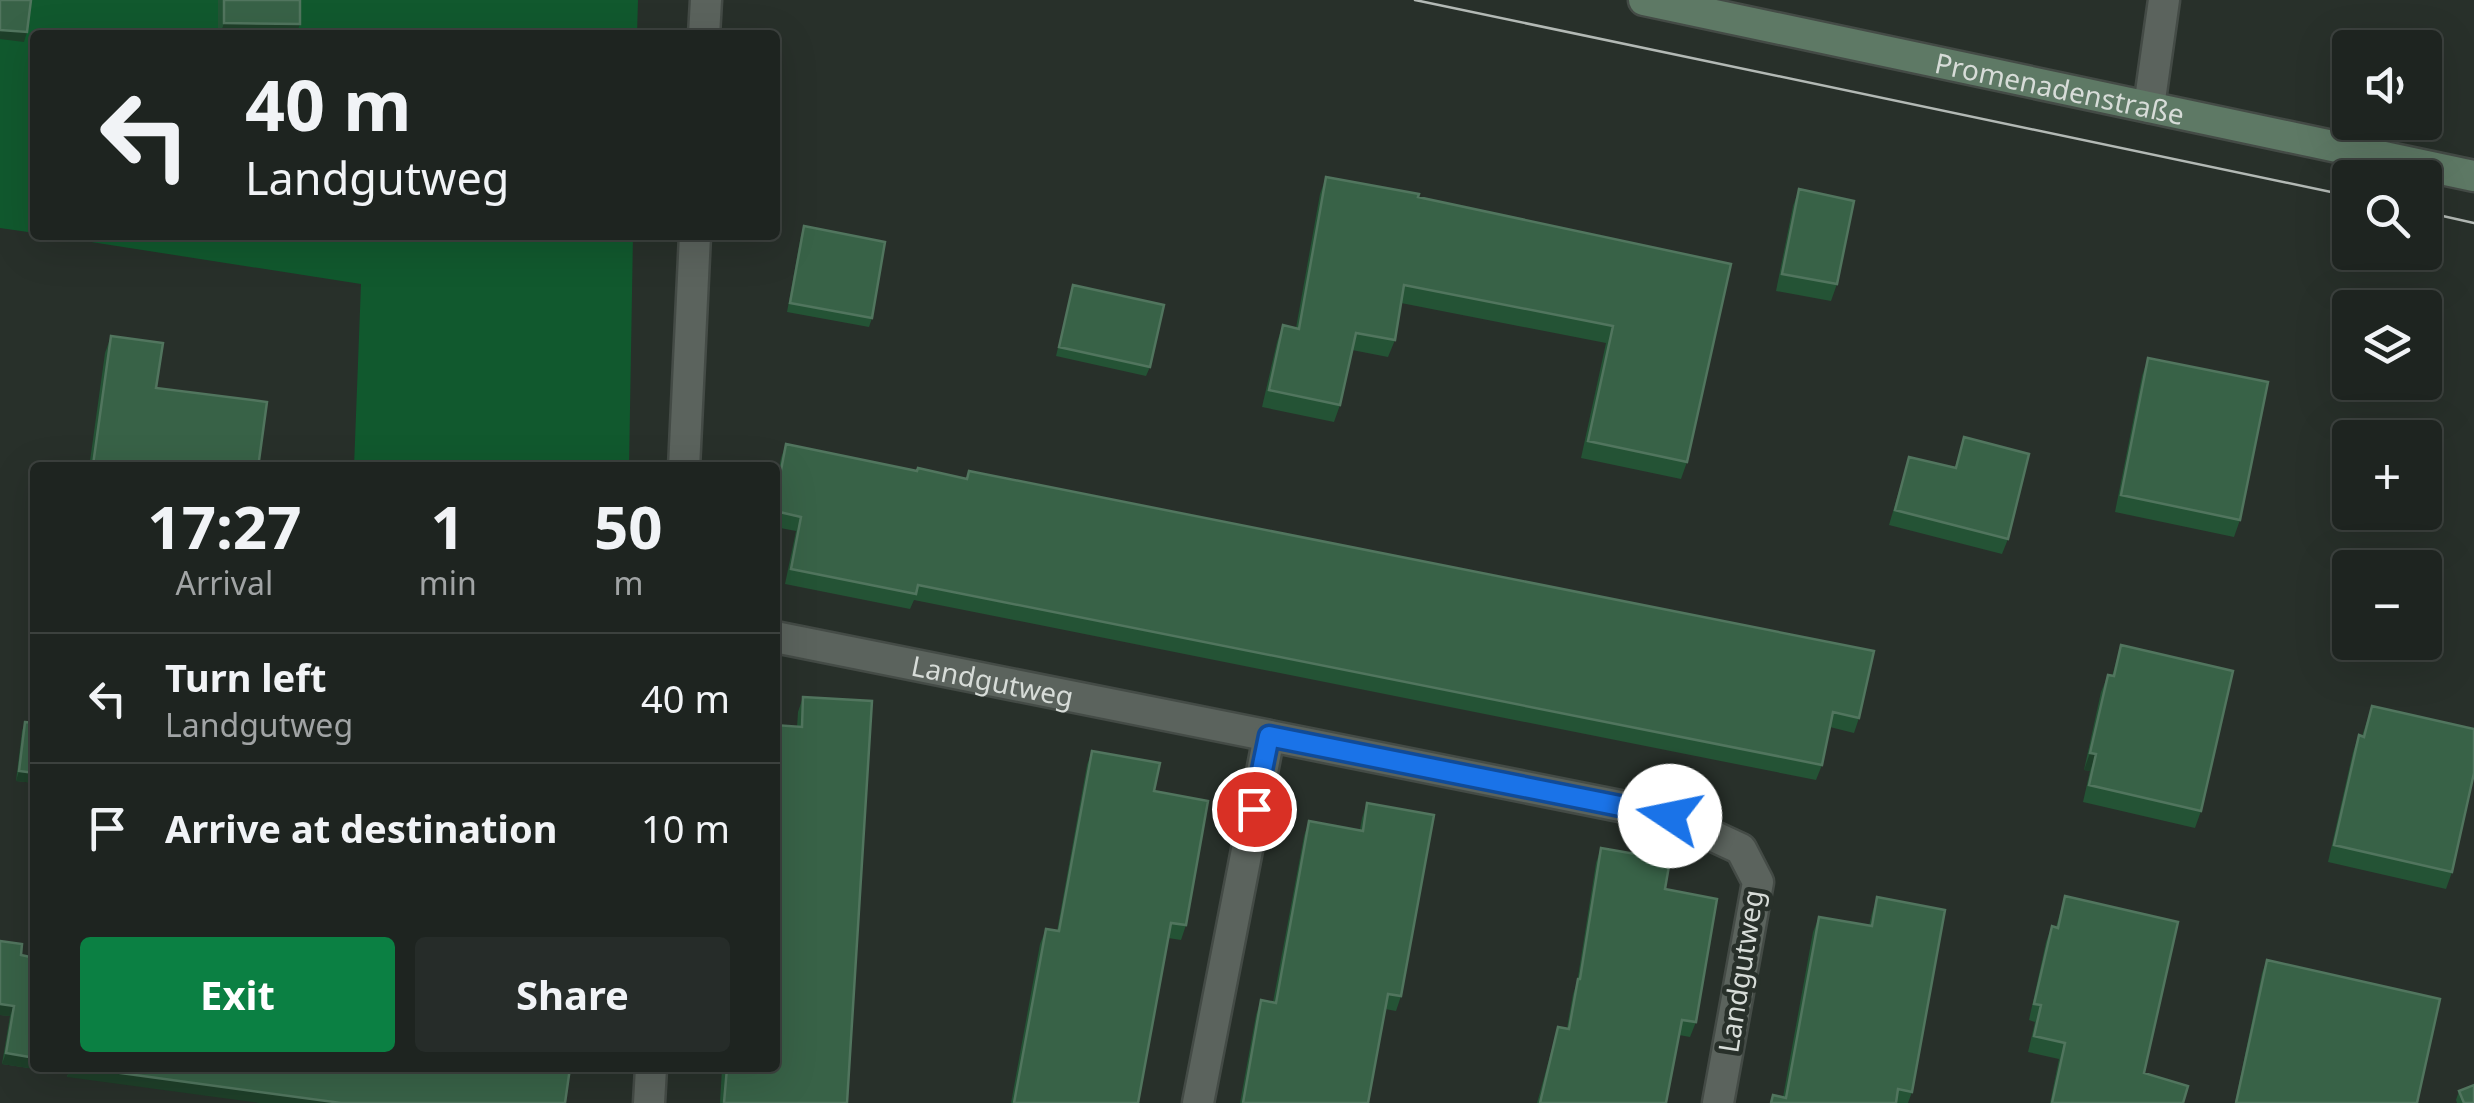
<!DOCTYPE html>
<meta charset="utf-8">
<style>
body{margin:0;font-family:"Noto Sans",sans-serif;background:#262c29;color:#f1f3f6;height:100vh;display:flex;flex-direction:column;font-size:38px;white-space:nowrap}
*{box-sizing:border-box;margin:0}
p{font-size:32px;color:#a1a4a5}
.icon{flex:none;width:55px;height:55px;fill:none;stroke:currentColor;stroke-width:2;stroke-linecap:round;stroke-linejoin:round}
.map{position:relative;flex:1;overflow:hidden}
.panel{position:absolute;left:30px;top:462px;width:750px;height:610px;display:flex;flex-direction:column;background:#1e2420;border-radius:10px;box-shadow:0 10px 40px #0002,0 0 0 2px #3c413e}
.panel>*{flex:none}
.banner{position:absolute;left:30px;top:30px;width:750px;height:210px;border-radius:10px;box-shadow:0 10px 40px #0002,0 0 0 2px #3c413e;background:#1e2420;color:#f1f3f6;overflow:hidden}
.fabs{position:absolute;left:2332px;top:30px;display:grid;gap:20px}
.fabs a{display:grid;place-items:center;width:110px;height:110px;border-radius:10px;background:#1e2420;box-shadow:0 10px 40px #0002,0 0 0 2px #3c413e;font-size:50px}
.pin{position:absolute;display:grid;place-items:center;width:85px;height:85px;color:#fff;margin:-42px;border:5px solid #fff;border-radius:50%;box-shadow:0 2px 10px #0007}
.me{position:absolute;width:110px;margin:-55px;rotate:281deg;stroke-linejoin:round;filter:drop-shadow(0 0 8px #0008)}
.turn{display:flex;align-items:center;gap:35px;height:210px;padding:0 50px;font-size:45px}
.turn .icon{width:130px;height:130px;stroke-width:2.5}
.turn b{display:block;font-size:70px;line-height:85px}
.eta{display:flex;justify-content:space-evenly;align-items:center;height:170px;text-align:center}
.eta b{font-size:60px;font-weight:700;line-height:70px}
.cta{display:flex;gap:20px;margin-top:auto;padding:20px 50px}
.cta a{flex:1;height:115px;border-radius:10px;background:#0b8043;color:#fff;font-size:40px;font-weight:700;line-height:115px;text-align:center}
.cta a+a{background:#262c29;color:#f1f3f6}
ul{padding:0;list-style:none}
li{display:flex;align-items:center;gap:30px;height:130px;padding:0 50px;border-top:2px solid #3c413e}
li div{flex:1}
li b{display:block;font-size:38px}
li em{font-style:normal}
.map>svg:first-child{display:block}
.green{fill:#11592e}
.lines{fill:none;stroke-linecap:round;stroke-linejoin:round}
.street-casing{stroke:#444b46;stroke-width:35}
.secondary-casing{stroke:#444b46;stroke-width:35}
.street{stroke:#5b635d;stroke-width:30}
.secondary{stroke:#5e7965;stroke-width:30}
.tram{stroke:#b3b9b5;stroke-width:2.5}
.wall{fill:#245335}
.shaded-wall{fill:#1e3f29}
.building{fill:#386247;stroke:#51755e;stroke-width:2.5}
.route-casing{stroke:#114b97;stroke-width:25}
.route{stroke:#1a73e8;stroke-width:18}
.labels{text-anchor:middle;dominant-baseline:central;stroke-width:9;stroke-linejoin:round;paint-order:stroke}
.street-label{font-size:28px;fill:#d7dcd8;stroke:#28302a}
</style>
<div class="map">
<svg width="2474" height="1103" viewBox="0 0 2474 1103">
<rect width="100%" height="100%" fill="#28302a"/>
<path class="green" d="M 0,0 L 638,0 L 637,35 L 35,35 L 35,233 L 0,228 Z
M 46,235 L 633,235 L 629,467 L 354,467 L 361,284 Z"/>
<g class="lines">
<defs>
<g id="street">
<path d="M 704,35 L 706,0"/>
<path d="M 2149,107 L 2164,0"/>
<path d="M 684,468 L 695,235"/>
<path id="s1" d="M 775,637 L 1670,816 L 1741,849 L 1758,882 L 1718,1103"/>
<path d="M 649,1103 L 651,1068"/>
<path d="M 1198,1103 L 1269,736"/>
</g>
<g id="secondary">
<path id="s2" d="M 1644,0 L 2474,176"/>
</g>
</defs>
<use href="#street" class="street-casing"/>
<use href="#secondary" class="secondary-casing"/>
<use href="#street" class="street"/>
<use href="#secondary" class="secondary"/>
<path class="tram" d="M 1415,0 L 2350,196
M 2425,212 L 2474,223"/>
</g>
<path class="wall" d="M 218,0 L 300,0 L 296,35 L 218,35 Z
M 1326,177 L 1731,264 L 1687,462 L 1681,479 L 1581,458 L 1606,343 L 1401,303 L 1395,340 L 1388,357 L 1352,350 L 1340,405 L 1334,422 L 1262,407 L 1277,342 L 1283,325 L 1296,328 L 1320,194 Z
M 1799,189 L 1837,284 L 1831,301 L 1776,291 L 1793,206 Z
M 804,226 L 872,318 L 869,327 L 787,312 L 801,235 Z
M 1073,285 L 1150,367 L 1146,376 L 1056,356 Z
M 111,336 L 156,388 L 258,468 L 89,468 L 105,353 Z
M 2148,358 L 2240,520 L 2234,537 L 2115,512 L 2142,376 Z
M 1964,437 L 2008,539 L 2002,554 L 1889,525 L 1909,457 L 1955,467 Z
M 786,444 L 917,471 L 967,479 L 969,471 L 1859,718 L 1854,733 L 1830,727 L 1822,765 L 1816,780 L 914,600 L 910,609 L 785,584 L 796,531 L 775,527 L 775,488 L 781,458 Z
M 2121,645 L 2201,811 L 2195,828 L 2083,802 L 2090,771 L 2084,770 L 2101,692 L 2108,675 L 2112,676 Z
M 803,697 L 847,1103 L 720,1103 L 722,1068 L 775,1068 L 798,712 Z
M 2372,706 L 2452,872 L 2446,889 L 2328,862 L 2353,752 L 2359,735 L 2362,736 Z
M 25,722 L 35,723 L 35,783 L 16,781 L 22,731 Z
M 1092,751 L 1154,791 L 1186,925 L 1181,940 L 1168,938 L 1138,1103 L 1011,1103 L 1040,944 L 1046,929 L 1057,931 L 1087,765 Z
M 1367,803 L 1401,996 L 1396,1011 L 1385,1009 L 1368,1103 L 1240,1103 L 1256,1015 L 1261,1000 L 1273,1002 L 1304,836 L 1309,821 L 1360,830 L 1362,818 Z
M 1601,848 L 1665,889 L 1696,1022 L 1690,1037 L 1679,1035 L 1666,1103 L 1537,1103 L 1558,1027 L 1567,1028 L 1573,994 L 1577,983 L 1596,863 Z
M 2065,896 L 2144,1073 L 2183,1103 L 2050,1103 L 2059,1059 L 2028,1052 L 2035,1022 L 2029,1020 L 2046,942 L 2052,926 L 2056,927 Z
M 1877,897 L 1912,1092 L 1908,1103 L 1770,1103 L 1773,1095 L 1783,1097 L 1813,932 L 1819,917 L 1869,926 L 1872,913 Z
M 0,941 L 21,955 L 35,1068 L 570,1068 L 67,1077 L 68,1074 L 2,1064 L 10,1016 L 0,1015 Z
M 2267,960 L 2417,1103 L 2235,1103 L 2262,973 Z
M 2459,1091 L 2474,1103 L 2457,1103 L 2456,1100 Z"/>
<path class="shaded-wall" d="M 224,23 L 300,24 L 296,35 L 220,35 Z
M 0,30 L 27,32 L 24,42 L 0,39 Z
M 2090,753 L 2096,754 L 2090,771 L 2084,770 Z
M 19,771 L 35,773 L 35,783 L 16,781 Z
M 0,1004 L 14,1006 L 10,1016 L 0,1015 Z
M 6,1053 L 35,1058 L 35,1068 L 70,1068 L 68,1074 L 2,1064 Z
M 71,1068 L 84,1068 L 341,1103 L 259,1103 L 67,1077 Z"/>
<path class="building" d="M 0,0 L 31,0 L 27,32 L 0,30 Z
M 224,0 L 300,0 L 300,24 L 224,23 Z
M 1326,177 L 1419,194 L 1418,197 L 1731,264 L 1687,462 L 1588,441 L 1613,326 L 1404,285 L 1395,340 L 1356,333 L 1340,405 L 1269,390 L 1283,325 L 1299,329 Z
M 1799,189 L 1854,201 L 1837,284 L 1782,274 Z
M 804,226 L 885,242 L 872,318 L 790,303 Z
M 1073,285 L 1164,305 L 1150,367 L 1059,347 Z
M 111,336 L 163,343 L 156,388 L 267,402 L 258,468 L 110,468 L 93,465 Z
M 2148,358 L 2268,382 L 2240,520 L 2121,495 Z
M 1964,437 L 2029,454 L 2008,539 L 1895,510 L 1909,457 L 1956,468 Z
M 786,444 L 917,471 L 918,468 L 967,479 L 969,471 L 1874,651 L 1859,718 L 1833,712 L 1822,765 L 918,585 L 916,594 L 791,569 L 801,517 L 775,511 L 775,502 Z
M 2121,645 L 2233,671 L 2201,811 L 2089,785 L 2096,754 L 2090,753 L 2108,675 L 2114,676 Z
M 803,697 L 872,701 L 847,1103 L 724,1103 L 727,1068 L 775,1068 L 775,725 L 802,727 Z
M 2372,706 L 2474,729 L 2474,773 L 2452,872 L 2334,845 L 2359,735 L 2364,737 Z
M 25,722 L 35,723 L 35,773 L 19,771 Z
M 1092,751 L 1160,763 L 1154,791 L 1208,801 L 1186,925 L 1171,923 L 1138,1103 L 1014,1103 L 1046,929 L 1059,931 Z
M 1367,803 L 1434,815 L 1401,996 L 1388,994 L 1368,1103 L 1243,1103 L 1261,1000 L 1276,1003 L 1309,821 L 1363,831 Z
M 1601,848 L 1670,860 L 1665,889 L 1717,899 L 1696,1022 L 1682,1020 L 1666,1103 L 1540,1103 L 1558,1027 L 1569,1029 L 1578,979 L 1580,979 Z
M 2065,896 L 2178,922 L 2144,1073 L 2188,1086 L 2183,1103 L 2052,1103 L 2065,1043 L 2034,1036 L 2041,1005 L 2034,1004 L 2052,926 L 2058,928 Z
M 1877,897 L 1945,910 L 1912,1092 L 1898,1089 L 1896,1103 L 1771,1103 L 1773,1095 L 1786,1098 L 1819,917 L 1872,926 Z
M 0,941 L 22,944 L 21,955 L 35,958 L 35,1058 L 6,1053 L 14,1006 L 0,1004 Z
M 2267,960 L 2440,999 L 2417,1103 L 2236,1103 Z
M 84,1068 L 570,1068 L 565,1103 L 341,1103 Z
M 2474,1085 L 2474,1103 L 2464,1103 L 2459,1091 Z"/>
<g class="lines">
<defs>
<path id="route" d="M 1254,809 L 1269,736 L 1670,816"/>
</defs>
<use href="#route" class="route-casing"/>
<use href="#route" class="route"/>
</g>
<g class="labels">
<g class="street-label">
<text stroke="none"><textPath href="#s2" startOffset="425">Promenadenstraße</textPath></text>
<text stroke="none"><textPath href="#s1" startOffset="222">Landgutweg</textPath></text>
<text transform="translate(1740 971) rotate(-81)">Landgutweg</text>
</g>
</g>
</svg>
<div class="fabs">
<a><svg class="icon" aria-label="sound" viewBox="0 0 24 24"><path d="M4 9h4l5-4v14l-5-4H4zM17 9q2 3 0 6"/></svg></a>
<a><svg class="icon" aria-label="search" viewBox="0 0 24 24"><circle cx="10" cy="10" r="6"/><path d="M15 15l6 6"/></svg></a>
<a><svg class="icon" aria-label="layers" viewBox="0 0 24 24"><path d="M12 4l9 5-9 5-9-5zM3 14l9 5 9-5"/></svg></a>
<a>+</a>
<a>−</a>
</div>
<div class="pin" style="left:1254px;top:809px;background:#d93025"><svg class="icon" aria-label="arrive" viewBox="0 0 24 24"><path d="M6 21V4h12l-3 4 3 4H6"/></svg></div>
<svg class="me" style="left:1670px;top:816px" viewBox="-20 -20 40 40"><circle r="19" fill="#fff"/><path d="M0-13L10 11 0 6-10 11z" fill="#1a73e8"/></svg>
<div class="banner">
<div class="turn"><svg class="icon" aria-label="left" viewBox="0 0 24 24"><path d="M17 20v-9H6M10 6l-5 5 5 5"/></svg><div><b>40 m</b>Landgutweg</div></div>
</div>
<section class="panel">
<div class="eta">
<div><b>17:27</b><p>Arrival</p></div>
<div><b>1</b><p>min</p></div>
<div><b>50</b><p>m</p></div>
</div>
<ul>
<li><svg class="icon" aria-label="left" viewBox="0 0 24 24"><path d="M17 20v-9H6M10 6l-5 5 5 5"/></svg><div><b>Turn left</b><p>Landgutweg</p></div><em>40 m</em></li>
<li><svg class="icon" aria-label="arrive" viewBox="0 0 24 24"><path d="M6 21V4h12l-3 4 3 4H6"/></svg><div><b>Arrive at destination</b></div><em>10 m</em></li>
</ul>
<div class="cta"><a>Exit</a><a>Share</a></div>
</section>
</div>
